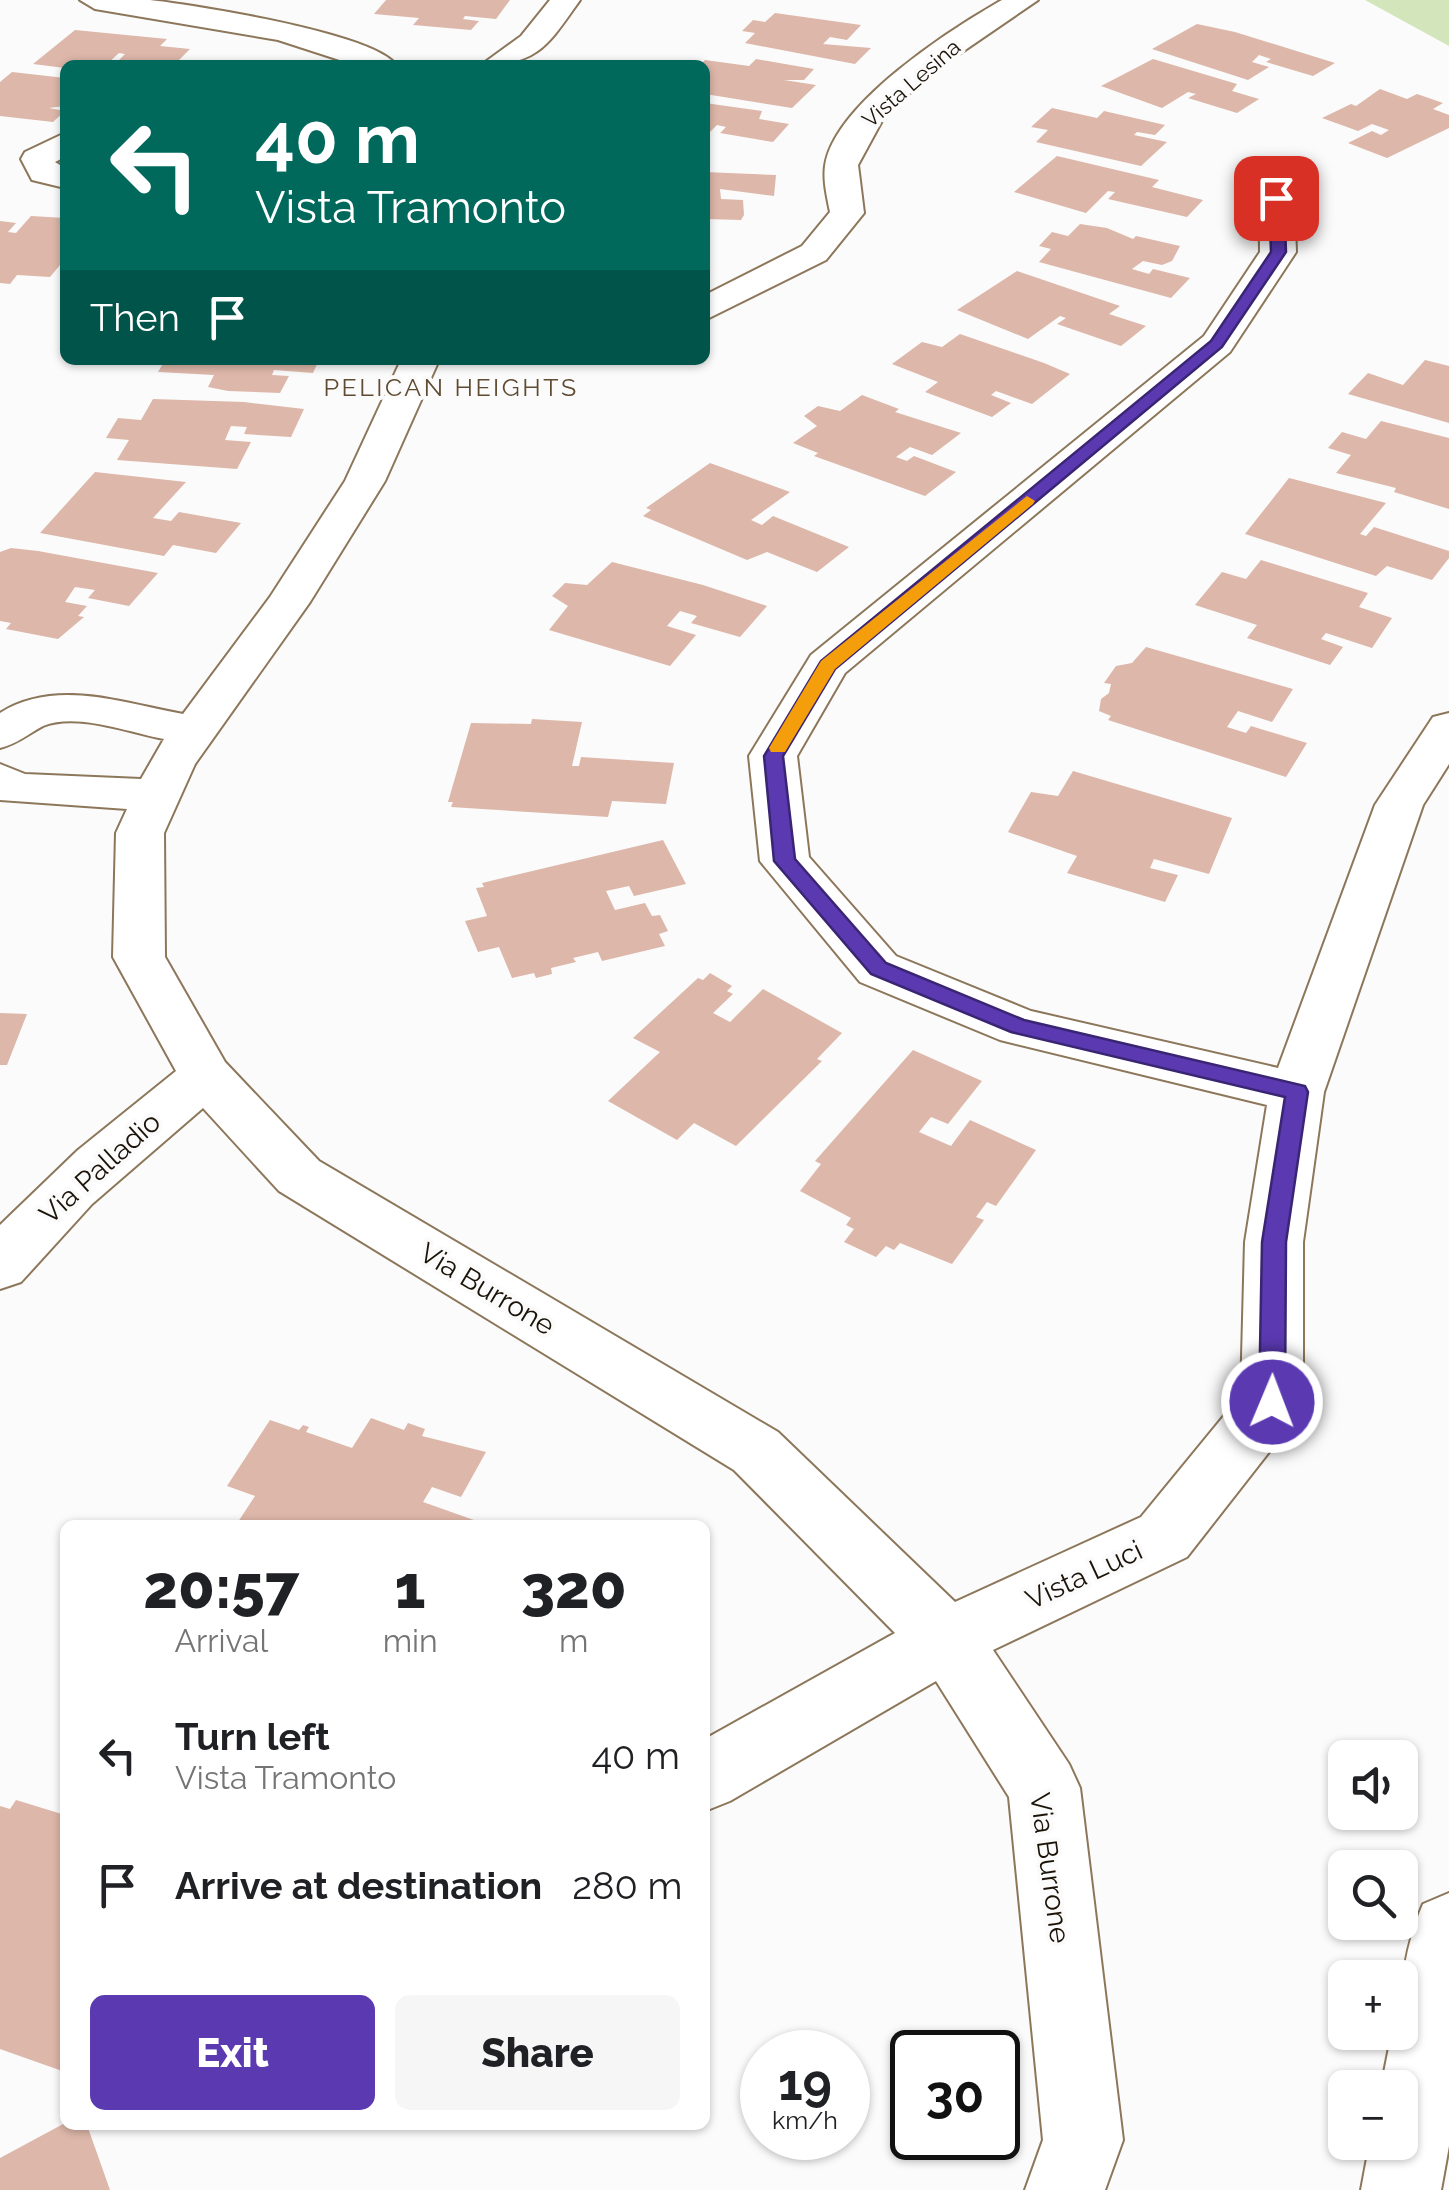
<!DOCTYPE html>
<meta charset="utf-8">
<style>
body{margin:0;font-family:Raleway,sans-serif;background:#f6f6f6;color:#202124;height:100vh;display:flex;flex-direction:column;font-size:38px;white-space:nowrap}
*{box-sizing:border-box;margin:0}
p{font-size:32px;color:#757577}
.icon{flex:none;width:55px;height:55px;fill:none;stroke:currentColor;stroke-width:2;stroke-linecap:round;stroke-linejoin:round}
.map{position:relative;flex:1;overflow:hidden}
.panel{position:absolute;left:60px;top:1520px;width:650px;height:610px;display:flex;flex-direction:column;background:#fff;border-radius:15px;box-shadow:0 2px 8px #0004}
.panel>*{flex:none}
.top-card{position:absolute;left:60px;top:60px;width:650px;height:305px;border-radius:15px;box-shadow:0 2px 8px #0004;background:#00695c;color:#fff;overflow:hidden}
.buttons{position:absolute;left:1328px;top:1740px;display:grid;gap:20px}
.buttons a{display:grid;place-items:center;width:90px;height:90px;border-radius:15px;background:#fff;box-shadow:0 2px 8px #0004;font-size:50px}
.speed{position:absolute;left:740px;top:2030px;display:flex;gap:20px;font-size:50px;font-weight:700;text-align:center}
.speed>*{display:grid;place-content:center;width:130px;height:130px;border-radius:50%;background:#fff;box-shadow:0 2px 8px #0004;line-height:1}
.speed small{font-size:25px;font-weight:400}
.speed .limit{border:5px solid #111;border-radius:15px;background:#fff;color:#111}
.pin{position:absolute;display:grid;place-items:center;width:85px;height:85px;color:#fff;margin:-42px;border-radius:20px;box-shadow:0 5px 15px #0006}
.me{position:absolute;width:110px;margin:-55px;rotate:1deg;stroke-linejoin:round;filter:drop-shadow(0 0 8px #0008)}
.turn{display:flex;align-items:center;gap:35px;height:210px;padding:0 30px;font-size:45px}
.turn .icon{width:130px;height:130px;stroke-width:2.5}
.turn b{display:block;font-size:70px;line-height:85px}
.then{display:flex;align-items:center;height:95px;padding:0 30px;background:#0003;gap:20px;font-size:38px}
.eta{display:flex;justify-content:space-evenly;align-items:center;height:170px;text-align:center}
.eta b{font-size:60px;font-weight:800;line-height:70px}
.primary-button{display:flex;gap:20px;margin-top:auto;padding:20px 30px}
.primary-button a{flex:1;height:115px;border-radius:15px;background:#5a39b1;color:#fff;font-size:40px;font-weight:800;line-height:115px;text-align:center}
.primary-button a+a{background:#f6f6f6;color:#202124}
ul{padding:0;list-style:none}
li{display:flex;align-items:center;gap:30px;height:130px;padding:0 30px}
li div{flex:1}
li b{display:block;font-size:38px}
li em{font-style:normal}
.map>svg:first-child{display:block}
.green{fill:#d3e6bb}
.building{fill:#ddb7a9}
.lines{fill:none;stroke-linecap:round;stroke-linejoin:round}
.minor-casing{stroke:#8d775b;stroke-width:4}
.major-casing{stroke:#8d775b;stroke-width:4}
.minor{fill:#fff;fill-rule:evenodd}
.major{fill:#fff;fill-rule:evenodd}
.route{fill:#5a39b1;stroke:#3a2573;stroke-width:2.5}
.slow{fill:#f59e0b}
.labels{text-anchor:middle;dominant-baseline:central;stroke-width:8;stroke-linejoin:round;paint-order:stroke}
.far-street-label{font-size:22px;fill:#1b1308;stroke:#fbfbfb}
.far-neighbourhood-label{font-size:25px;letter-spacing:2.5px;fill:#5f4b31;stroke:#fbfbfb}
.street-label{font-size:28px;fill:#1b1308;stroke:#fbfbfb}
</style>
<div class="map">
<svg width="1449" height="2190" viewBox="0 0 1449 2190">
<rect width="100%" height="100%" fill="#fbfbfb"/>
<path class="green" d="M 1365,0 L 1449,0 L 1449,46 Z"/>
<path class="building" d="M 386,0 L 510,0 L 496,19 L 465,16 L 463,19 L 479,21 L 471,30 L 413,25 L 419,18 L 374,14 Z
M 775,13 L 861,25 L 847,40 L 830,37 L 823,44 L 871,48 L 855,64 L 745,43 L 755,33 L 742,31 L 753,20 L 765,22 Z
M 1197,24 L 1235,32 L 1335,63 L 1313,76 L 1266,62 L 1271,59 L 1259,55 L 1252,62 L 1269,67 L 1248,80 L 1152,49 Z
M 75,30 L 167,39 L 160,46 L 190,49 L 174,65 L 119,60 L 125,54 L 119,53 L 106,65 L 65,68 L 33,64 Z
M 756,59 L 814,69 L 804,80 L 784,80 L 816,85 L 792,108 L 705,94 L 705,65 L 700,65 L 705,60 L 749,66 Z
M 1153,59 L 1237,84 L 1232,91 L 1259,99 L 1237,113 L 1188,98 L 1196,94 L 1188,92 L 1162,108 L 1101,86 Z
M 12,72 L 65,78 L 65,106 L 49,108 L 65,111 L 53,122 L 0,116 L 0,82 Z
M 1380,89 L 1407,99 L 1417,94 L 1443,103 L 1433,109 L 1449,115 L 1449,128 L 1387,158 L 1348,143 L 1372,131 L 1381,135 L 1389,130 L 1372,124 L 1358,131 L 1322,118 L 1351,104 L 1356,106 Z
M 705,103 L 762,111 L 759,119 L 789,124 L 773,142 L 720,133 L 726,127 L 717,125 L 705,137 Z
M 1052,108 L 1097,118 L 1104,111 L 1165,125 L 1155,135 L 1137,132 L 1134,135 L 1167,142 L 1141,166 L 1036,142 L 1048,130 L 1031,127 Z
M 1057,156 L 1159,180 L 1152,187 L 1203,200 L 1187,217 L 1108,199 L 1115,192 L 1108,191 L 1086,213 L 1014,192 Z
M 705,172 L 776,175 L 774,196 L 720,189 L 721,199 L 743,200 L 744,215 L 741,220 L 705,219 Z
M 31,216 L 65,218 L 65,259 L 50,277 L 17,275 L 10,284 L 0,283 L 0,221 L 16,223 L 8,232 L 16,233 Z
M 1080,224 L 1107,228 L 1133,239 L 1136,236 L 1180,246 L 1172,261 L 1162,265 L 1143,261 L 1132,269 L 1149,274 L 1153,269 L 1190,278 L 1171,298 L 1039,262 L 1051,249 L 1039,246 L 1052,232 L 1068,236 Z
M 1017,271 L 1120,306 L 1109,314 L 1146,326 L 1121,346 L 1057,324 L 1066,318 L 1060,316 L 1028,339 L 957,310 Z
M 960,334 L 1044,363 L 1070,374 L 1032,404 L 996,391 L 991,395 L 1011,403 L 992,417 L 925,392 L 938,382 L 892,364 L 922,342 L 942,347 Z
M 165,360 L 319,360 L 313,373 L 274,370 L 272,375 L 289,376 L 280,393 L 228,391 L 208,387 L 214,375 L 158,372 Z
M 1425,360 L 1449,366 L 1449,423 L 1348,394 L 1368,373 L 1403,385 Z
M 862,395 L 899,409 L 895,412 L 961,433 L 932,455 L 910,447 L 896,457 L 907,461 L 914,456 L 956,472 L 925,496 L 814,456 L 818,453 L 793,443 L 817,426 L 804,416 L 818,406 L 840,411 Z
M 153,399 L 244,402 L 304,409 L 291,437 L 244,434 L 247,427 L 231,426 L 225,440 L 251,442 L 237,469 L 117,460 L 129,440 L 106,438 L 118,418 L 141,420 Z
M 1381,421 L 1449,438 L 1449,509 L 1394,492 L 1396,488 L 1336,473 L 1351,455 L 1328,448 L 1342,432 L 1366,439 Z
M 710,463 L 790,492 L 751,520 L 762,525 L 773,516 L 849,547 L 817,572 L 767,552 L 747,560 L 643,516 L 651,510 L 646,508 Z
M 95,472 L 186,482 L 153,518 L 171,521 L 179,512 L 241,523 L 216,553 L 173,545 L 164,556 L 40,533 Z
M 1289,478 L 1386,503 L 1360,534 L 1366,536 L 1374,527 L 1449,551 L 1449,558 L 1432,580 L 1387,566 L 1376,576 L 1245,534 Z
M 11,548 L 38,551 L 158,573 L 129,606 L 88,598 L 95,590 L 75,587 L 65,602 L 87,606 L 78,616 L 84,617 L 58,639 L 6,629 L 11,623 L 0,621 L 0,552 Z
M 1261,560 L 1368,593 L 1359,607 L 1392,618 L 1372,648 L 1326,633 L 1321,639 L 1343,647 L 1330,665 L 1247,638 L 1257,625 L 1195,605 L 1222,572 L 1246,579 Z
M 612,562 L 703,585 L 767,606 L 740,637 L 691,623 L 697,616 L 680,611 L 667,626 L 696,635 L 670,666 L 549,630 L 568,606 L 552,596 L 565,583 L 587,585 Z
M 1146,647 L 1293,689 L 1272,722 L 1238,711 L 1227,727 L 1246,733 L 1251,726 L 1307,743 L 1286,777 L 1108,720 L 1111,716 L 1099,711 L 1101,699 L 1109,693 L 1111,684 L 1104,683 L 1116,666 L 1132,663 Z
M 532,719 L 582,722 L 572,766 L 579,766 L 581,757 L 674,763 L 666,804 L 612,801 L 608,817 L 451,807 L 453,802 L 448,802 L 471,723 L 531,724 Z
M 1073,771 L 1232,818 L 1209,874 L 1154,859 L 1150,868 L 1178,875 L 1165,902 L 1067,873 L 1077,856 L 1008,832 L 1031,792 L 1058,796 Z
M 663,840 L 686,884 L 634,896 L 629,886 L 606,891 L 615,910 L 645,903 L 652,916 L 660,915 L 668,931 L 659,934 L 665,946 L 602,961 L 598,952 L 573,958 L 576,962 L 551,968 L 552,974 L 536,978 L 534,973 L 512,978 L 499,947 L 478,952 L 465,921 L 487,916 L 476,888 L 484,887 L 482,883 Z
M 710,973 L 732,986 L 727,991 L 733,994 L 713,1013 L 730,1022 L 763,989 L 842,1033 L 817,1059 L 822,1061 L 736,1146 L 694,1123 L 677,1140 L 608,1101 L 660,1052 L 633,1038 L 698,978 L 703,980 Z
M 0,1013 L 27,1014 L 7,1065 L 0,1065 Z
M 913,1050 L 982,1081 L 948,1124 L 931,1117 L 919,1132 L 951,1146 L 970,1120 L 1036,1150 L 996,1206 L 987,1202 L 976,1217 L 984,1220 L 952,1264 L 900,1243 L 894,1250 L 886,1246 L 876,1257 L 844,1242 L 854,1229 L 846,1225 L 851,1218 L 800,1191 L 821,1164 L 815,1161 Z
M 371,1418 L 404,1430 L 408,1423 L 425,1429 L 422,1436 L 486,1452 L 461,1497 L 432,1487 L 423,1502 L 488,1525 L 236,1525 L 255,1496 L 227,1486 L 270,1420 L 299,1430 L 303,1425 L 309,1427 L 306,1432 L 352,1448 Z
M 16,1800 L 65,1815 L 65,2072 L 0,2049 L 0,1806 L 10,1809 Z
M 65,2123 L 87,2125 L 110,2190 L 0,2190 L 0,2158 Z"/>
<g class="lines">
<defs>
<path id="minor" d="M 80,0 C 103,0 128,0 150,0 C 194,5 374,33 396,65 L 355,65 L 278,40 L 95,9 Z
M 550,0 L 580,0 C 548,45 538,65 481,65 L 521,36 Z
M 1002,0 L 1038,0 L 930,74 L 883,119 L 858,165 L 864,213 L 826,260 L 705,320 L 705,295 L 802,246 L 830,212 C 827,197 823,181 825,166 C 834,104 951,29 1002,0 Z
M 65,133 L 65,157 L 55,162 L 65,168 L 65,188 L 32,180 L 21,159 L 25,152 Z
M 1276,161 L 1288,164 L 1293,171 L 1296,252 L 1230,352 L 845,673 L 797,756 L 809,857 L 896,956 L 1031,1011 L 1278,1068 L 1375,805 L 1433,717 L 1449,713 L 1449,764 L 1423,805 L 1324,1092 L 1303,1242 L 1303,1402 L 1294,1420 L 1187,1557 L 993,1650 L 1069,1764 L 1080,1788 L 1123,2140 L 1105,2190 L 1025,2190 L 1043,2140 L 1009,1797 L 936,1681 L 730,1801 L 705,1811 L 705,1739 L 895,1633 L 734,1470 L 279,1191 L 203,1108 L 92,1204 L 21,1282 L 0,1289 L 0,1225 L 78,1150 L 176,1071 L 113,957 L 116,833 L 127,809 L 0,800 L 0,764 L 25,774 L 141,779 L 164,739 C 130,733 77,712 43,726 C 28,734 17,744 0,748 L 0,713 C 55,678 123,703 183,714 L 270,597 L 345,481 L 401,360 L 439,360 L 385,481 L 310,602 L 195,764 L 164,833 L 165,957 L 225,1062 L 319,1161 L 778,1432 L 955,1602 L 1141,1517 L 1241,1395 L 1245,1242 L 1267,1105 L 1000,1040 L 860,982 L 760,861 L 749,756 L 811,655 L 1204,336 L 1260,252 L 1259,171 L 1264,164 Z"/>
<path id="major" d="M 1449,1893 L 1449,2146 L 1441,2190 L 1361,2190 L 1370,2142 L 1400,2142 L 1400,2088 L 1381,2088 L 1392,2032 L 1400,2032 C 1400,1987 1405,1946 1423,1904 Z"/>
</defs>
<use href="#minor" class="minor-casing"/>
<use href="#major" class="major-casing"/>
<use href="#minor" class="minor"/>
<use href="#major" class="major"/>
</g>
<path class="route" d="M 1276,194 L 1284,198 L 1286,252 L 1222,347 L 835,669 L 783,756 L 795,859 L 886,963 L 1024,1020 L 1305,1086 L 1308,1092 L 1286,1242 L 1285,1402 L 1272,1413 L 1259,1402 L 1262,1242 L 1285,1097 L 1011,1032 L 871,974 L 774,861 L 764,756 L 821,661 L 1211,341 L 1271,252 L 1269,198 Z"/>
<path class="slow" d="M 1027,496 L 1035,501 L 1033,504 L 835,669 L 785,752 L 771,752 L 769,748 L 821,661 Z"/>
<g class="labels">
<g class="far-street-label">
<text transform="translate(911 83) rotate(-41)">Vista Lesina</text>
</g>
<g class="far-neighbourhood-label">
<text x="451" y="387">PELICAN HEIGHTS</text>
</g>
<g class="street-label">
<text transform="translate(100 1168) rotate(-42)">Via Palladio</text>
<text transform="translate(487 1289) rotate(31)">Via Burrone</text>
<text transform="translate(1084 1575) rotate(-25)">Vista Luci</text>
<text transform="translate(1050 1868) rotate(82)">Via Burrone</text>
</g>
</g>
</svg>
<div class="buttons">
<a><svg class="icon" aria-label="sound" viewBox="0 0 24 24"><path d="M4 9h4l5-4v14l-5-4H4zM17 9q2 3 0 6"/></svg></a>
<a><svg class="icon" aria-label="search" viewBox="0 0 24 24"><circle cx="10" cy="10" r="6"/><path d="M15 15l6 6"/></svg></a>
<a>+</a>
<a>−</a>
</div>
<div class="speed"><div>19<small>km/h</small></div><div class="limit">30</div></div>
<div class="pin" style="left:1276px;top:198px;background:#d93025"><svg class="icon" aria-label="arrive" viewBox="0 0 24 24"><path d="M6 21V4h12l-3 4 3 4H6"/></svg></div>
<svg class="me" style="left:1272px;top:1402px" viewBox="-20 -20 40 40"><circle r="17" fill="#5a39b1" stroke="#fff" stroke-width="3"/><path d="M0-11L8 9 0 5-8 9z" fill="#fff"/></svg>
<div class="top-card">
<div class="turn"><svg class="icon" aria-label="left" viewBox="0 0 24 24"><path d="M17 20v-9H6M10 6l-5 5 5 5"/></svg><div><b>40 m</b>Vista Tramonto</div></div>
<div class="then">Then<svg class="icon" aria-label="arrive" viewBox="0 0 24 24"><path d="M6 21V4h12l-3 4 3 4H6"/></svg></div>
</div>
<section class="panel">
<div class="eta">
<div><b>20:57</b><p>Arrival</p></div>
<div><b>1</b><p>min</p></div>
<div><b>320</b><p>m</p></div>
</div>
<ul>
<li><svg class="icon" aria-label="left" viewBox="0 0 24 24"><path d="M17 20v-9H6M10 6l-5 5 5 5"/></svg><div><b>Turn left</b><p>Vista Tramonto</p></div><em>40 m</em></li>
<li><svg class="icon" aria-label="arrive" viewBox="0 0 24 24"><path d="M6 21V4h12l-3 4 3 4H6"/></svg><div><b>Arrive at destination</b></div><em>280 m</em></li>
</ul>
<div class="primary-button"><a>Exit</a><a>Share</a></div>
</section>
</div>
